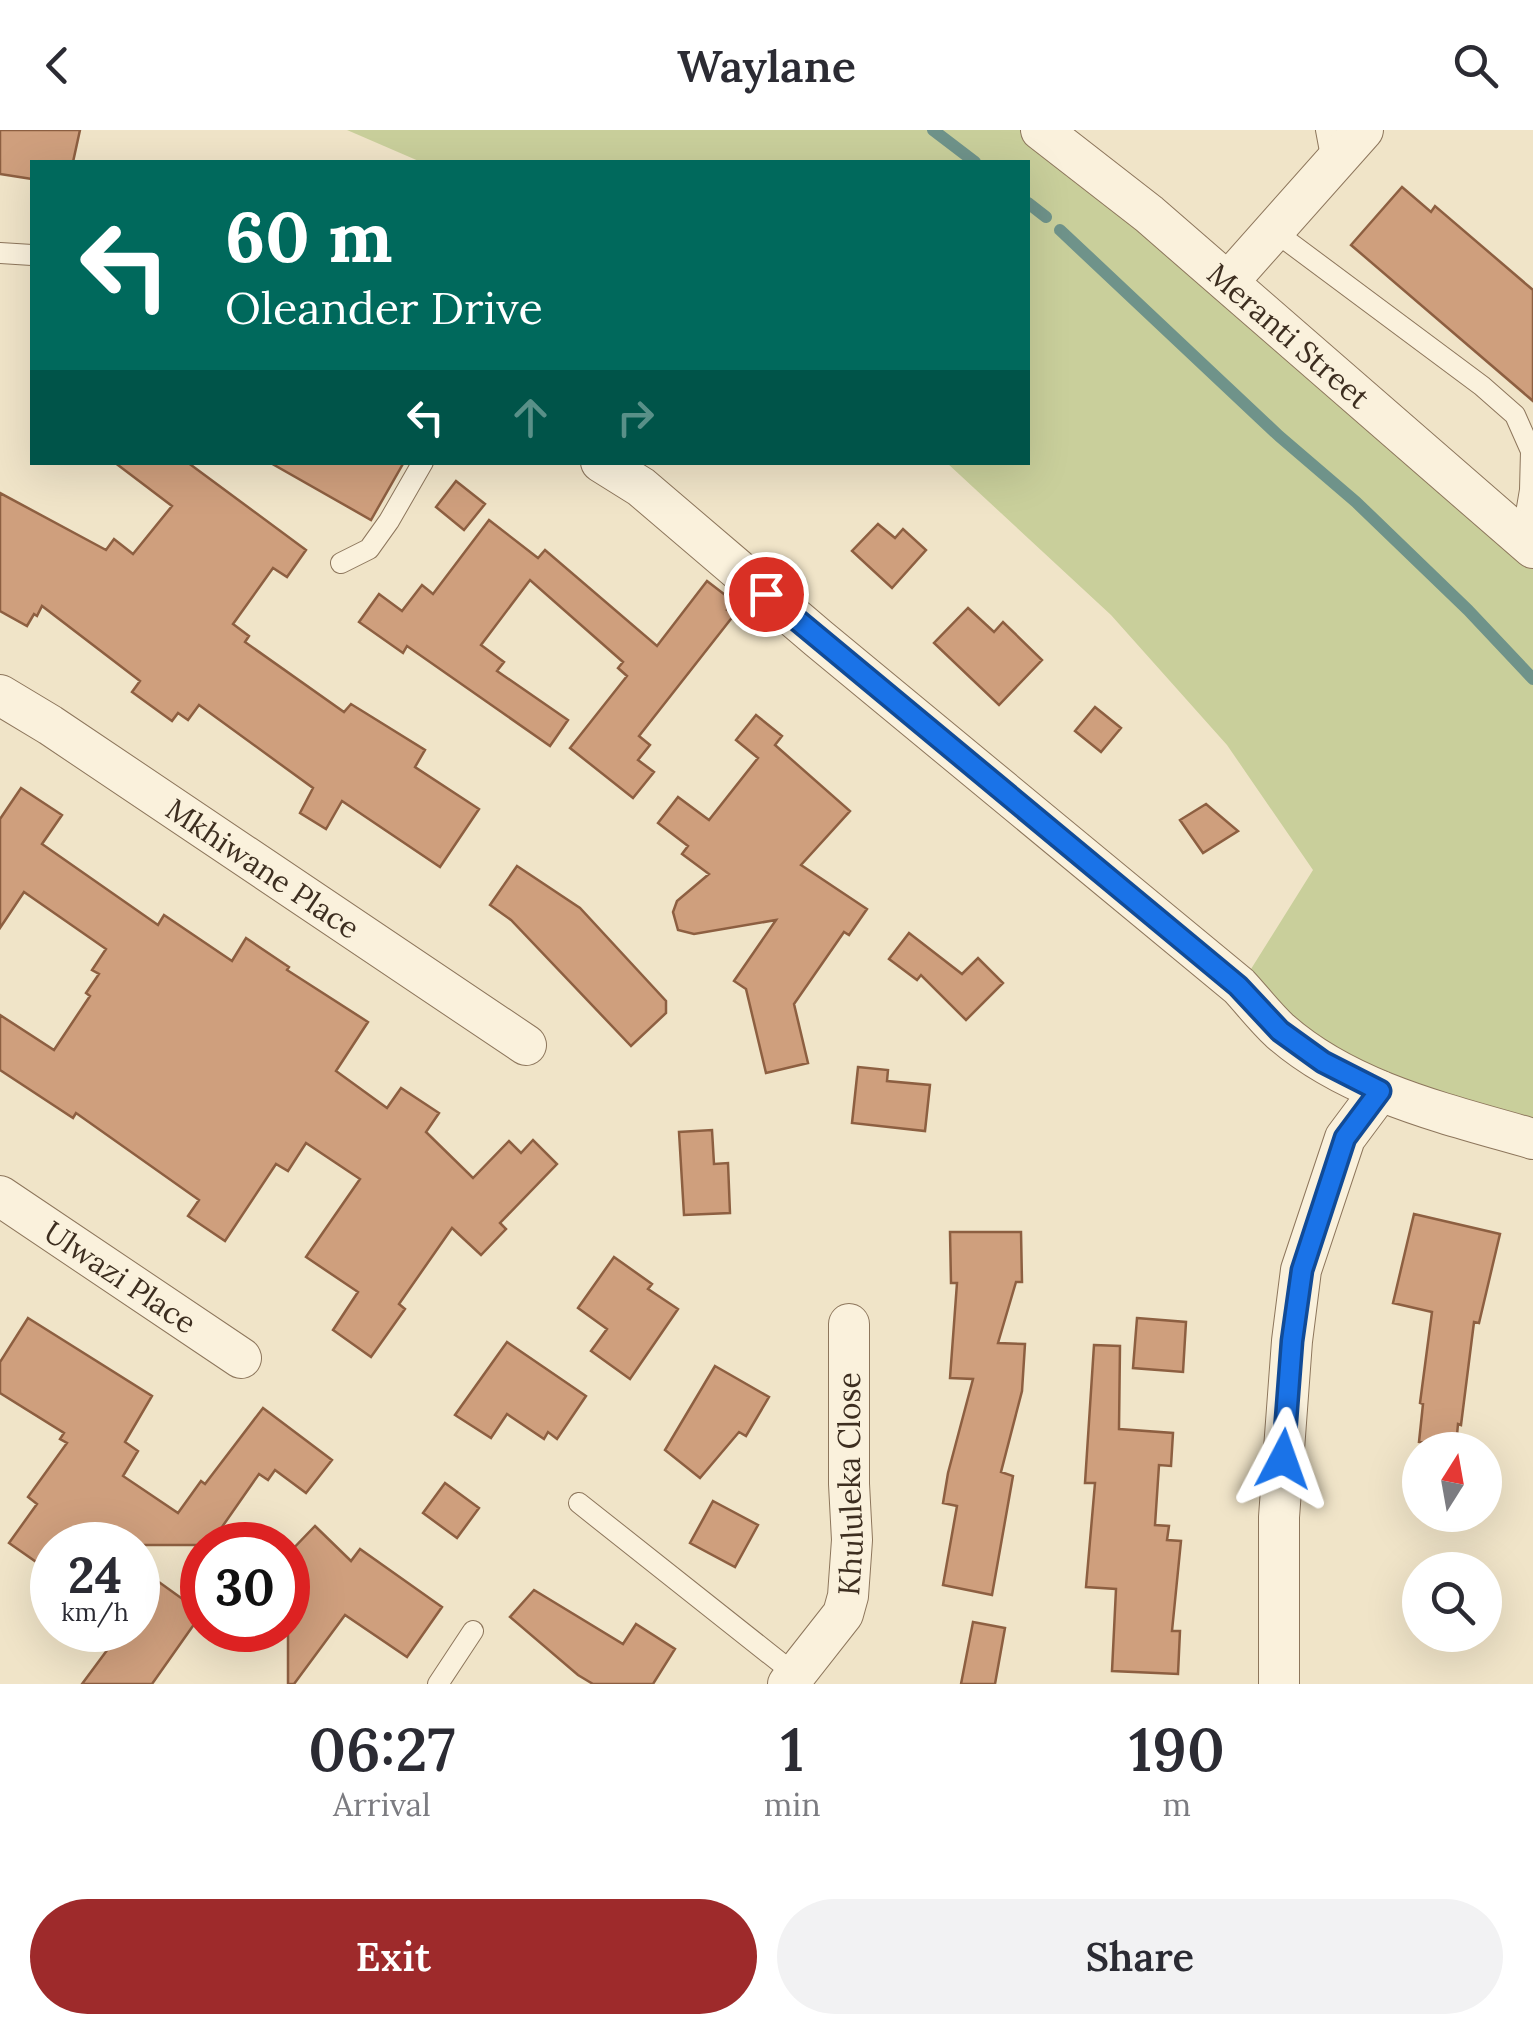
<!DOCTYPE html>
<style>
body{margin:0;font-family:Lora,serif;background:#f2f2f3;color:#2b2b33;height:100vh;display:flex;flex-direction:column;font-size:38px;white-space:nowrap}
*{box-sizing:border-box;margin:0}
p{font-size:32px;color:#7c7c81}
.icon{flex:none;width:55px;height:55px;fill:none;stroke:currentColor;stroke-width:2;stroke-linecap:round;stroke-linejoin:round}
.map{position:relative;height:1554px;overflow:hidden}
.details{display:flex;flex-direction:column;background:#fff;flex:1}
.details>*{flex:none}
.guide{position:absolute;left:30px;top:30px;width:1000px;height:305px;border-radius:0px;box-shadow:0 10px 40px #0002;background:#00695c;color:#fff;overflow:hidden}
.needle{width:65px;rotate:11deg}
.tools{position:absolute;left:1402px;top:1302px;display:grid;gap:20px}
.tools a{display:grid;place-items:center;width:100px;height:100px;border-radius:50%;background:#fff;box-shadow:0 10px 40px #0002;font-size:50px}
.speed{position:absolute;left:30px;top:1392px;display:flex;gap:20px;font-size:50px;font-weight:700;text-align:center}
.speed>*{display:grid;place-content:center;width:130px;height:130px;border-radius:50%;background:#fff;box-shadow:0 10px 40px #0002;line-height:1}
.speed small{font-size:25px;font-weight:400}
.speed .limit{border:15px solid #d22;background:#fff;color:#111}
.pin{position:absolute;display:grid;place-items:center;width:85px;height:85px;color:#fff;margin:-42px;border:5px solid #fff;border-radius:50%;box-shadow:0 2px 10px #0007}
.me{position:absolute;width:110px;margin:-55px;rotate:4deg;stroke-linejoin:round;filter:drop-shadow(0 0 8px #0008)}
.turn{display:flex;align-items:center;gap:35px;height:210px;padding:0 30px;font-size:45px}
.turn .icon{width:130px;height:130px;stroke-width:2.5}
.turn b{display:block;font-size:70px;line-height:85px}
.lanes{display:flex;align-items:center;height:95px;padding:0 30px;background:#0003;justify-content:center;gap:50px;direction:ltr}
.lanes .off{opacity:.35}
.eta{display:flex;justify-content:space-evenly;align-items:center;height:170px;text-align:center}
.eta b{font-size:60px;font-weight:600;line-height:70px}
.cta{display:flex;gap:20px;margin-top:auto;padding:20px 30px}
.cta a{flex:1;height:115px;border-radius:60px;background:#9e2a2b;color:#fff;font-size:40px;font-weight:600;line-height:115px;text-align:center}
.cta a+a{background:#f2f2f3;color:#2b2b33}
header{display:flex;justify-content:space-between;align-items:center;height:130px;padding:0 30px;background:#fff;font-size:45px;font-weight:600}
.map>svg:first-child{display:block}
.green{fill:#c9cf9b}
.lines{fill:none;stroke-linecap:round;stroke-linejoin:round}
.stream{stroke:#6f938a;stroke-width:12}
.building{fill:#cf9f7d;stroke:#8d5f41;stroke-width:2.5}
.service-casing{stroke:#8d765c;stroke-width:22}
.minor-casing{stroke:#8d765c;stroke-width:42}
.service{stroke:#faf1dc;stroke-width:20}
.minor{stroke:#faf1dc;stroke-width:40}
.route-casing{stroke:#114b97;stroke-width:25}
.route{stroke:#1a73e8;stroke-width:18}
.labels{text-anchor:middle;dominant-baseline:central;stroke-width:8;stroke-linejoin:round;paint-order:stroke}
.street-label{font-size:30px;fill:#3d2e20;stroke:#f7eed8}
</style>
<header><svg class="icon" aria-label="back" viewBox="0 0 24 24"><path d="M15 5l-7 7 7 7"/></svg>Waylane<svg class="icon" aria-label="search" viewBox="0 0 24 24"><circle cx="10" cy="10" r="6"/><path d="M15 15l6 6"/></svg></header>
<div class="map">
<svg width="1533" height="1554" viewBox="0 0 1533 1554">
<rect width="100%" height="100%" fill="#f0e4c8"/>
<path class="green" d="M 347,0 L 1044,0 L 1533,416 L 1533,1008 L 1380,960 L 1241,855 L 1313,740 L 1227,615 L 1111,485 L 947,333 L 1028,332 L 1028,32 L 421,32 Z"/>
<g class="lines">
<path class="stream" d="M 933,0 L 975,32
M 1028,73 L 1046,87
M 1060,100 L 1279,306 L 1356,372 L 1468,480 L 1533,549"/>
</g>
<path class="building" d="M 0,0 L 80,0 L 73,32 L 32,32 L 32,49 L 0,44 Z
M 1402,57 L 1431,82 L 1435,76 L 1533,160 L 1533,271 L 1351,115 Z
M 114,332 L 187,332 L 306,420 L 287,447 L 273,438 L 233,494 L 249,506 L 245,512 L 344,582 L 351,574 L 425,620 L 415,637 L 479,679 L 440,737 L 342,671 L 326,699 L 300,683 L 313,658 L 199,575 L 188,590 L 178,583 L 172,591 L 132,562 L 140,551 L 42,476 L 37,486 L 34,484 L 27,496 L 0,481 L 0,363 L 106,420 L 114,409 L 133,424 L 172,376 Z
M 269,332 L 404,332 L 371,390 Z
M 456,351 L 485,374 L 464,400 L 436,377 Z
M 489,390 L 538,428 L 545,420 L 657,516 L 707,451 L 733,471 L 727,480 L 734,485 L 639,606 L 650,615 L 638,630 L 654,642 L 633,668 L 570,618 L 627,546 L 618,538 L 623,532 L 530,450 L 481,515 L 504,532 L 497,541 L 568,590 L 550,616 L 407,516 L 403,523 L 359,492 L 379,464 L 402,481 L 422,455 L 433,464 Z
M 878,394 L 895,408 L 903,399 L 926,420 L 892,458 L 852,421 Z
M 968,478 L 994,502 L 1003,492 L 1042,530 L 999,575 L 934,513 Z
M 1095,577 L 1121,598 L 1101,622 L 1075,601 Z
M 756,585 L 782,606 L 775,615 L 850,681 L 801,735 L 867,779 L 849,805 L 844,802 L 794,874 L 808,933 L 766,943 L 746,859 L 734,851 L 776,790 L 694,804 L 678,800 L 673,782 L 677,771 L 709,744 L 682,724 L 688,716 L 658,693 L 678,667 L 709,690 L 758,628 L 736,610 Z
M 21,658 L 62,685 L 42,714 L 158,795 L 164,785 L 232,831 L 246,808 L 289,837 L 287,840 L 368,892 L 336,941 L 387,978 L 401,958 L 439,983 L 426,1002 L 473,1048 L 509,1011 L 521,1023 L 533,1010 L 557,1034 L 500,1093 L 506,1099 L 481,1125 L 452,1098 L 399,1174 L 405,1179 L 371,1227 L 333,1200 L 358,1162 L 306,1127 L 360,1049 L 306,1013 L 288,1041 L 276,1034 L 225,1111 L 188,1086 L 199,1070 L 76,983 L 73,988 L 0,940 L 0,885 L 54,920 L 90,866 L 86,863 L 99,844 L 92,840 L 106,819 L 24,762 L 0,798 L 0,689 Z
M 1206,674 L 1238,701 L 1203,723 L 1180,690 Z
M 517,736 L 580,778 L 666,871 L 666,883 L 631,916 L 511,790 L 490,775 Z
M 909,803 L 962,844 L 978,828 L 1003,853 L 966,890 L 921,845 L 917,850 L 889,829 Z
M 858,937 L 888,940 L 887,951 L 930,955 L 925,1001 L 852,993 Z
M 712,1000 L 714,1034 L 728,1033 L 730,1083 L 684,1085 L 679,1002 Z
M 1414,1084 L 1500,1104 L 1479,1193 L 1474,1192 L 1461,1295 L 1458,1294 L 1456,1316 L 1419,1312 L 1423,1274 L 1420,1273 L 1432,1182 L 1393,1173 Z
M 950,1102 L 1021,1102 L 1022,1152 L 1016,1152 L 998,1213 L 1025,1214 L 1022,1261 L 1001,1342 L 1013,1346 L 992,1465 L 943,1455 L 957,1376 L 943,1373 L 948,1343 L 973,1249 L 950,1248 L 957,1153 L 951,1153 Z
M 614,1127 L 652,1154 L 648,1159 L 678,1179 L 630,1249 L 591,1221 L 607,1199 L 578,1178 Z
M 28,1188 L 152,1266 L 125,1312 L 138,1321 L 123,1346 L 178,1383 L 201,1351 L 205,1354 L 263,1278 L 332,1330 L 306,1363 L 275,1340 L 268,1350 L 259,1344 L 215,1407 L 226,1415 L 52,1415 L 52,1443 L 9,1413 L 37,1374 L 28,1367 L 67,1313 L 60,1309 L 64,1303 L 0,1263 L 0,1232 Z
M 1137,1188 L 1186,1192 L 1183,1242 L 1133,1238 Z
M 507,1212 L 586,1266 L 557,1309 L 548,1302 L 544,1309 L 507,1284 L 491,1308 L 455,1285 Z
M 1094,1215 L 1120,1216 L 1119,1299 L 1173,1303 L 1171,1336 L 1159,1335 L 1155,1395 L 1169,1396 L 1167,1410 L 1181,1411 L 1172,1501 L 1180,1501 L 1178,1544 L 1112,1541 L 1116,1459 L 1086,1457 L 1095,1353 L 1085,1353 Z
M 715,1236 L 769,1267 L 746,1306 L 739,1302 L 700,1348 L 665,1320 Z
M 445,1353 L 479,1378 L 457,1408 L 423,1383 Z
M 713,1371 L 758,1395 L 735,1437 L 690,1413 Z
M 315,1396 L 351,1431 L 360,1419 L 442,1477 L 407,1527 L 345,1485 L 294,1554 L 288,1554 L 288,1424 Z
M 138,1437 L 202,1483 L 152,1554 L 82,1554 L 122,1500 L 138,1500 Z
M 534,1460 L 623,1514 L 636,1494 L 675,1519 L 653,1554 L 593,1554 L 578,1545 L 510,1487 Z
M 973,1492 L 1005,1498 L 995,1554 L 961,1554 Z"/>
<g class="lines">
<defs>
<path id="service" d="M 1326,0 L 1332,32
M 1274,101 L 1482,256 L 1515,285 L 1531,321 L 1530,360 L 1522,407
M 0,123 L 32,125
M 341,433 L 369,419 L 389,391 L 423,332
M 579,1373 L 796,1545
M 438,1554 L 473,1501"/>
<g id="minor">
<path id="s1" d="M 1041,0 L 1149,84 L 1533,418"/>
<path d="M 1228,152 L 1363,0"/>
<path d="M 601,332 L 641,357 L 818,508 L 1239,856 C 1252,870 1265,887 1280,901 C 1349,962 1447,984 1533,1009"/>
<path id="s2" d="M 0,565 L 50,595 L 526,915"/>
<path id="s3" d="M 0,1066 L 241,1228"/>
<path id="s4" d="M 788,1554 L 843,1484 L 848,1466 L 852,1410 L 849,1354 L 849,1194"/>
<path d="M 1279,1554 L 1279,1387 L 1292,1211 L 1301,1140 L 1345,1008 L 1380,961"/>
</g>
</defs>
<use href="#service" class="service-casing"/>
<use href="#minor" class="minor-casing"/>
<use href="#service" class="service"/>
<use href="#minor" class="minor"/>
</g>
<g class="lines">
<defs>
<path id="route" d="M 766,464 L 1238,856 L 1280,901 L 1323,932 L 1380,961 L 1345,1008 L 1302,1140 L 1292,1211 L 1283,1329"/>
</defs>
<use href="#route" class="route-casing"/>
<use href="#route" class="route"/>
</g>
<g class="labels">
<g class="street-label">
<text stroke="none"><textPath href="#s1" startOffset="322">Meranti Street</textPath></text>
<text stroke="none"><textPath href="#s2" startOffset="315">Mkhiwane Place</textPath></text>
<text stroke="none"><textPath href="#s3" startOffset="145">Ulwazi Place</textPath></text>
<text stroke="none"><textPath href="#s4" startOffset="220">Khululeka Close</textPath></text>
</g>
</g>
</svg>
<div class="tools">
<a><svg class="needle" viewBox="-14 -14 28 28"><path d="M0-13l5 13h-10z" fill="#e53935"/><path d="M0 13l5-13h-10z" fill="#7c7c81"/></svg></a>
<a><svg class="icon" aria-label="search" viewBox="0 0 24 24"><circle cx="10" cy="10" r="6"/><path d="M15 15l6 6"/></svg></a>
</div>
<div class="speed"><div>24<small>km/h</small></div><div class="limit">30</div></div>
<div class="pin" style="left:766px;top:464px;background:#d93025"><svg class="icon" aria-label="arrive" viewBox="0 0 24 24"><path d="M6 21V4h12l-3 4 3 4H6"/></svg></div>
<svg class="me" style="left:1283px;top:1329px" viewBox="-20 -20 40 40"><path d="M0-17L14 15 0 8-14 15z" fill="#1a73e8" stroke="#fff" stroke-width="4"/></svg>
<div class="guide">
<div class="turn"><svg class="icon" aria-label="left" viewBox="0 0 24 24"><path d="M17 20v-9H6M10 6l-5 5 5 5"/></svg><div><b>60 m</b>Oleander Drive</div></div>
<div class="lanes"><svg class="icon" aria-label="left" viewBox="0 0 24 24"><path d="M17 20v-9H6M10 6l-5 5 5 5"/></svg><svg class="icon off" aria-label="ahead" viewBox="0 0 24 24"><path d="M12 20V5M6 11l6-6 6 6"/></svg><svg class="icon off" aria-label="right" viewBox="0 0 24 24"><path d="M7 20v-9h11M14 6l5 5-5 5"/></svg></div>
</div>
</div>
<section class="details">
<div class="eta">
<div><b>06:27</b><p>Arrival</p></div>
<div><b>1</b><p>min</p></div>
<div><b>190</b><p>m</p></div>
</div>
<div class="cta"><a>Exit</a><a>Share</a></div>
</section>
